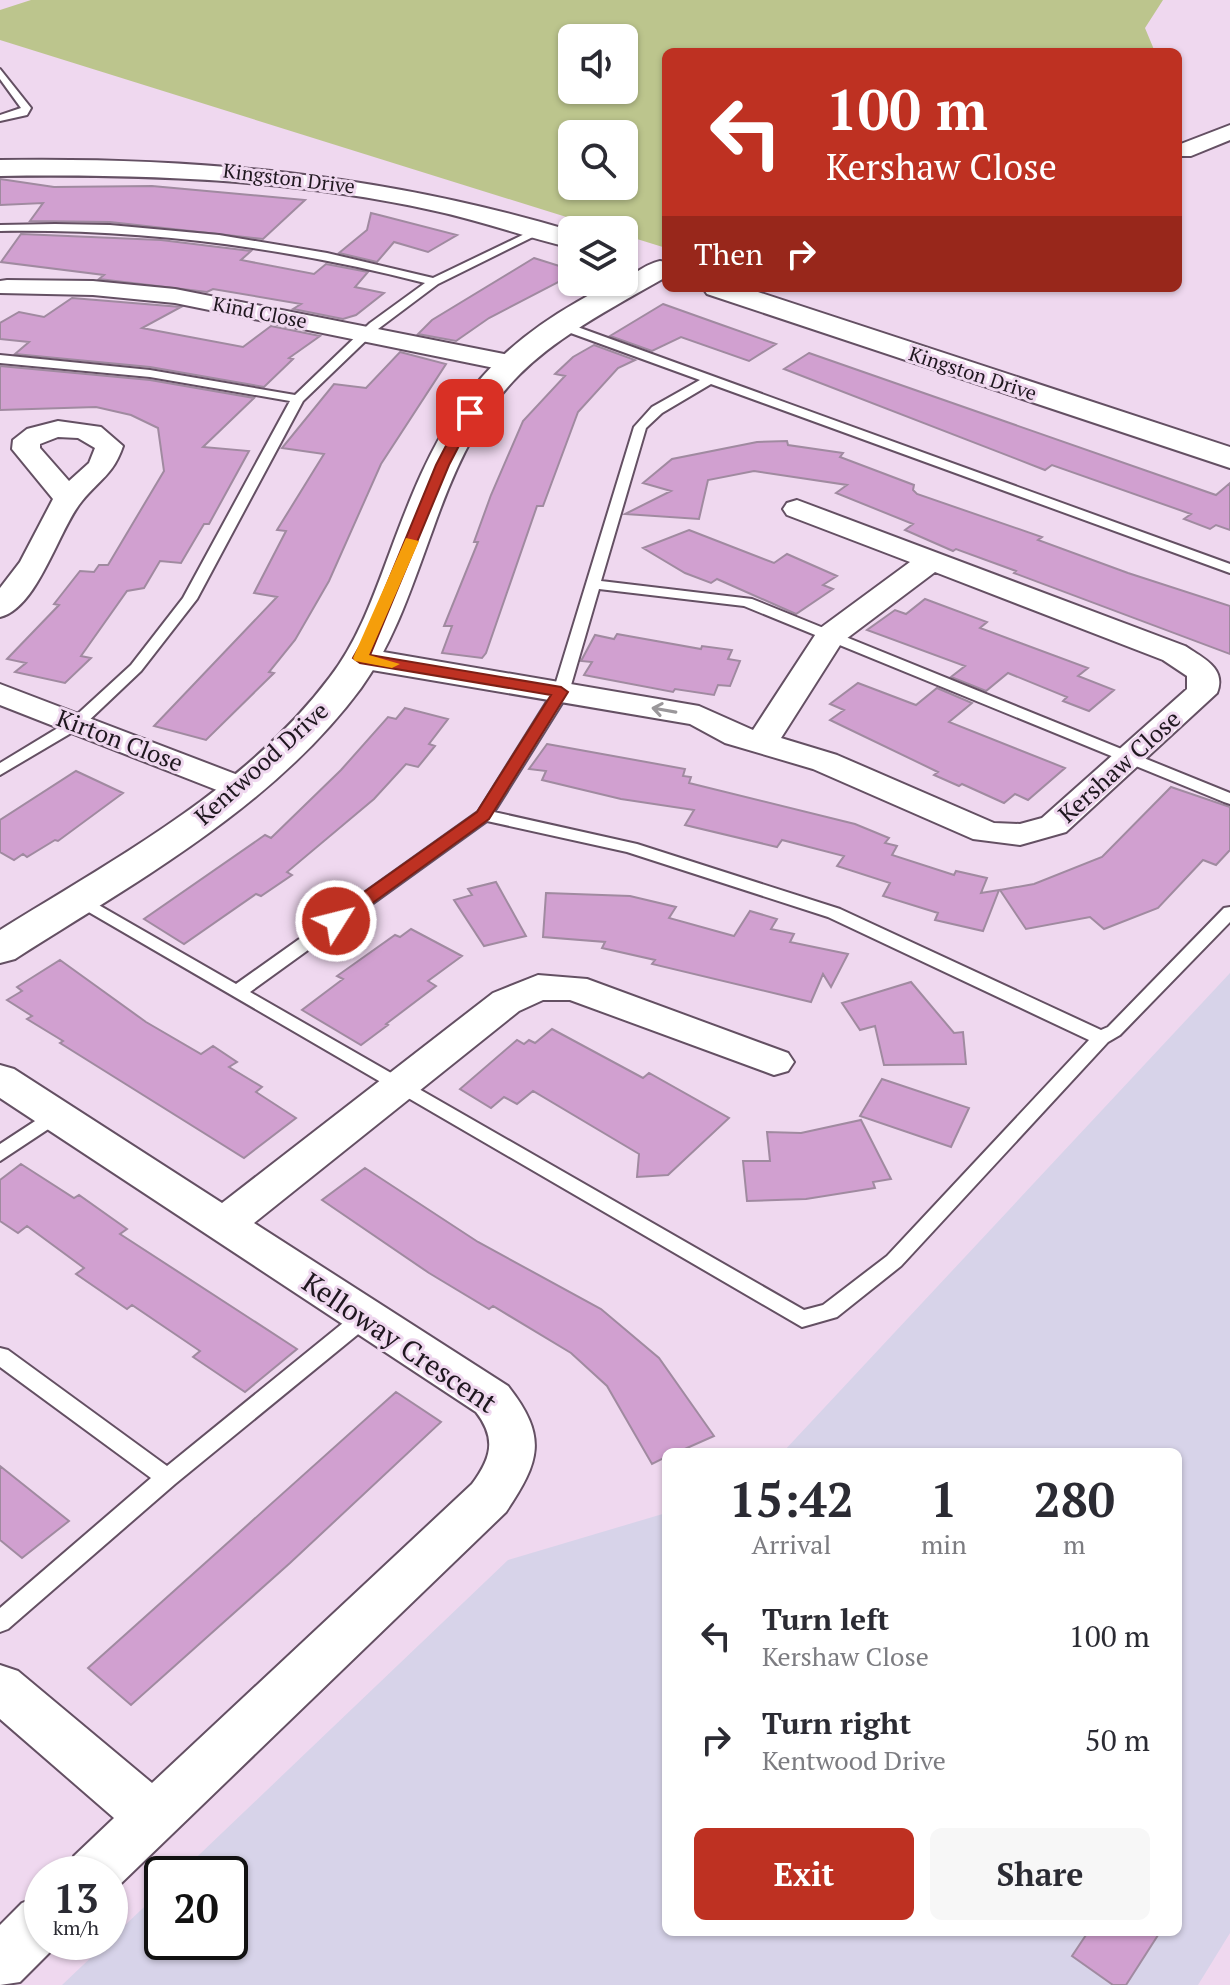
<!DOCTYPE html>
<style>
body{margin:0;font-family:"PT Serif",serif;background:#f7f7f7;color:#2b2b33;height:100vh;display:flex;flex-direction:column;font-size:30px;white-space:nowrap}
*{box-sizing:border-box;margin:0}
p{font-size:26px;color:#7c7c81}
.icon{flex:none;width:44px;height:44px;fill:none;stroke:currentColor;stroke-width:2;stroke-linecap:round;stroke-linejoin:round}
.map{position:relative;flex:1;overflow:hidden}
.panel{position:absolute;left:662px;top:1448px;width:520px;height:488px;display:flex;flex-direction:column;background:#fff;border-radius:12px;box-shadow:0 2px 6px #0004}
.panel>*{flex:none}
.guide{position:absolute;left:662px;top:48px;width:520px;height:244px;border-radius:12px;box-shadow:0 2px 6px #0004;background:#be3122;color:#fff;overflow:hidden}
.controls{position:absolute;left:558px;top:24px;display:grid;gap:16px}
.controls a{display:grid;place-items:center;width:80px;height:80px;border-radius:12px;background:#fff;box-shadow:0 2px 6px #0004;font-size:40px}
.speed{position:absolute;left:24px;top:1856px;display:flex;gap:16px;font-size:40px;font-weight:700;text-align:center}
.speed>*{display:grid;place-content:center;width:104px;height:104px;border-radius:50%;background:#fff;box-shadow:0 2px 6px #0004;line-height:1}
.speed small{font-size:20px;font-weight:400}
.speed .limit{border:4px solid #111;border-radius:12px;background:#fff;color:#111}
.pin{position:absolute;display:grid;place-items:center;width:68px;height:68px;color:#fff;margin:-34px;border-radius:16px;box-shadow:0 4px 12px #0006}
.me{position:absolute;width:88px;margin:-44px;rotate:54deg;stroke-linejoin:round;filter:drop-shadow(0 0 6px #0008)}
.turn{display:flex;align-items:center;gap:28px;height:168px;padding:0 32px;font-size:36px}
.turn .icon{width:104px;height:104px;stroke-width:2.5}
.turn b{display:block;font-size:56px;line-height:68px}
.then{display:flex;align-items:center;height:76px;padding:0 32px;background:#0003;gap:16px;font-size:30px}
.eta{display:flex;justify-content:space-evenly;align-items:center;height:136px;text-align:center}
.eta b{font-size:48px;font-weight:700;line-height:56px}
.cta{display:flex;gap:16px;margin-top:auto;padding:16px 32px}
.cta a{flex:1;height:92px;border-radius:12px;background:#be3122;color:#fff;font-size:32px;font-weight:700;line-height:92px;text-align:center}
.cta a+a{background:#f7f7f7;color:#2b2b33}
ul{padding:0;list-style:none}
li{display:flex;align-items:center;gap:24px;height:104px;padding:0 32px}
li div{flex:1}
li b{display:block;font-size:30px}
li em{font-style:normal}
.map>svg:first-child{display:block}
.commercial{fill:#d7d3e9}
.green{fill:#bcc58d;fill-rule:evenodd}
.building{fill:#d1a0d0;stroke:#a08aa0;stroke-width:2}
.lines{fill:none;stroke-linecap:round;stroke-linejoin:round}
.service-casing{stroke:#645063;stroke-width:4}
.minor-casing{stroke:#645063;stroke-width:4}
.tertiary-casing{stroke:#645063;stroke-width:4}
.service{fill:#fff;fill-rule:evenodd}
.minor{fill:#fff;fill-rule:evenodd}
.tertiary{fill:#fff;fill-rule:evenodd}
.oneway{stroke:#9a979a}
.route{fill:#be3122;stroke:#7c2016;stroke-width:2}
.slow{fill:#f59e0b}
.labels{text-anchor:middle;dominant-baseline:central;stroke-width:6;stroke-linejoin:round;paint-order:stroke}
.far-street-label{font-size:20px;fill:#1f171f;stroke:#efd8ef}
.street-label{font-size:24px;fill:#1f171f;stroke:#efd8ef}
.near-street-label{font-size:28px;fill:#1f171f;stroke:#efd8ef}
</style>
<div class="map">
<svg width="1230" height="1985" viewBox="0 0 1230 1985">
<rect width="100%" height="100%" fill="#efd8ef"/>
<path class="commercial" d="M 1230,973 L 1230,1933 L 1198,1985 L 62,1985 L 162,1890 L 162,1942 L 230,1942 L 230,1874 L 179,1874 L 508,1560 L 666,1513 L 666,1932 L 1178,1932 L 1178,1452 L 783,1452 Z"/>
<path class="green" d="M 31,0 L 1163,0 L 1145,28 L 1155,52 L 666,52 L 666,248 L 624,235 L 624,230 L 608,230 L 0,40 L 0,10 ZM 572,38 L 624,38 L 624,90 L 572,90 ZM 572,134 L 624,134 L 624,186 L 572,186 Z"/>
<path class="building" d="M 0,179 L 54,187 L 152,186 L 305,200 L 263,239 L 110,222 L 30,221 L 43,203 L 0,205 Z
M 371,213 L 383,216 L 457,235 L 428,252 L 394,242 L 377,262 L 339,253 L 367,230 Z
M 21,234 L 161,240 L 251,251 L 241,260 L 314,274 L 326,264 L 368,272 L 355,287 L 384,293 L 356,315 L 343,319 L 293,309 L 301,304 L 213,289 L 207,292 L 99,279 L 104,275 L 1,262 Z
M 534,258 L 572,270 L 572,275 L 489,318 L 456,341 L 418,334 L 432,320 Z
M 72,298 L 181,307 L 142,328 L 243,347 L 271,326 L 320,336 L 289,358 L 293,359 L 264,387 L 150,367 L 15,354 L 29,342 L 0,339 L 0,323 L 19,312 L 44,317 Z
M 663,304 L 722,325 L 776,344 L 749,361 L 681,337 L 652,351 L 610,336 Z
M 594,345 L 635,360 L 618,368 L 578,412 L 543,506 L 537,506 L 486,653 L 482,658 L 442,653 L 452,626 L 444,626 L 478,542 L 474,542 L 491,495 L 523,421 L 565,376 L 555,374 L 573,357 Z
M 400,352 L 446,364 L 381,464 L 329,581 L 295,640 L 269,672 L 274,673 L 206,740 L 154,726 L 277,597 L 254,593 L 286,531 L 277,530 L 324,454 L 282,448 L 334,384 L 366,388 Z
M 809,353 L 1216,495 L 1230,483 L 1230,530 L 1216,525 L 1210,529 L 1184,519 L 1191,514 L 1052,465 L 1045,470 L 784,369 Z
M 0,366 L 150,380 L 254,398 L 203,447 L 249,451 L 209,524 L 204,524 L 181,563 L 160,561 L 144,588 L 127,591 L 81,656 L 91,658 L 65,683 L 15,672 L 26,663 L 7,659 L 59,605 L 54,604 L 80,571 L 94,572 L 99,565 L 108,565 L 164,471 L 158,428 L 131,415 L 96,407 L 0,410 Z
M 787,441 L 788,445 L 843,453 L 840,457 L 914,485 L 913,490 L 917,494 L 1042,537 L 1038,540 L 1128,573 L 1230,606 L 1230,654 L 1014,573 L 1016,571 L 956,549 L 953,551 L 905,530 L 913,524 L 836,493 L 847,485 L 754,471 L 708,480 L 699,519 L 625,514 L 671,491 L 643,483 L 672,459 L 757,442 Z
M 689,530 L 774,563 L 787,554 L 837,576 L 823,585 L 833,589 L 796,614 L 717,579 L 711,583 L 685,573 L 643,548 Z
M 925,599 L 987,622 L 980,628 L 1088,668 L 1078,676 L 1114,690 L 1089,711 L 1063,701 L 1067,697 L 1008,673 L 986,691 L 951,677 L 965,666 L 867,630 L 895,610 L 906,614 Z
M 617,634 L 701,649 L 702,646 L 732,650 L 728,659 L 740,661 L 730,686 L 718,685 L 714,695 L 675,689 L 673,692 L 584,675 L 592,662 L 581,661 L 595,635 L 614,639 Z
M 858,683 L 916,705 L 937,688 L 972,703 L 949,722 L 1065,768 L 1028,800 L 1015,794 L 1004,803 L 962,784 L 959,786 L 934,775 L 938,772 L 830,720 L 844,710 L 830,704 Z
M 405,708 L 448,719 L 429,744 L 435,746 L 418,767 L 406,764 L 374,799 L 287,872 L 292,875 L 261,896 L 256,894 L 184,944 L 144,919 L 265,835 L 271,838 L 341,770 L 388,717 L 396,719 Z
M 547,744 L 685,769 L 683,776 L 691,777 L 689,783 L 855,824 L 889,838 L 885,843 L 897,846 L 892,855 L 954,875 L 956,871 L 987,878 L 981,893 L 999,890 L 983,931 L 935,920 L 938,913 L 883,896 L 890,883 L 837,866 L 844,856 L 782,840 L 777,847 L 685,825 L 694,810 L 621,799 L 542,780 L 546,771 L 529,769 Z
M 76,771 L 123,793 L 58,841 L 55,840 L 27,857 L 23,854 L 14,860 L 0,852 L 0,820 Z
M 1171,787 L 1230,807 L 1230,850 L 1216,865 L 1203,860 L 1158,908 L 1104,929 L 1090,917 L 1026,929 L 1000,890 L 1034,884 L 1102,857 Z
M 496,882 L 526,936 L 484,946 L 454,900 L 472,895 L 468,889 Z
M 546,893 L 630,896 L 676,907 L 669,918 L 734,936 L 750,911 L 777,919 L 771,929 L 794,934 L 790,942 L 848,954 L 831,987 L 823,974 L 811,1002 L 652,964 L 655,960 L 602,948 L 605,942 L 543,937 Z
M 411,929 L 462,956 L 428,981 L 436,986 L 386,1024 L 388,1025 L 361,1045 L 302,1010 L 343,979 L 337,976 L 395,935 L 400,937 Z
M 60,960 L 146,1022 L 201,1054 L 213,1046 L 237,1062 L 229,1067 L 262,1087 L 256,1092 L 296,1118 L 244,1158 L 60,1043 L 63,1041 L 27,1019 L 32,1016 L 7,1000 L 22,991 L 17,987 Z
M 911,982 L 954,1033 L 963,1032 L 966,1064 L 884,1065 L 875,1026 L 860,1030 L 842,1003 Z
M 552,1029 L 643,1078 L 649,1073 L 729,1118 L 668,1175 L 637,1177 L 639,1154 L 533,1091 L 517,1104 L 504,1097 L 491,1108 L 460,1089 L 517,1040 L 524,1044 L 529,1040 L 535,1043 Z
M 882,1079 L 969,1108 L 951,1147 L 860,1116 Z
M 861,1120 L 891,1179 L 873,1182 L 875,1188 L 806,1199 L 747,1201 L 743,1161 L 770,1161 L 767,1132 L 801,1133 Z
M 21,1164 L 74,1198 L 79,1195 L 127,1229 L 120,1234 L 297,1349 L 245,1392 L 193,1357 L 200,1351 L 132,1305 L 127,1309 L 76,1274 L 84,1268 L 27,1226 L 18,1233 L 0,1221 L 0,1180 Z
M 365,1168 L 478,1242 L 601,1309 L 659,1358 L 714,1436 L 678,1452 L 666,1452 L 666,1457 L 652,1464 L 607,1386 L 571,1353 L 493,1306 L 489,1309 L 429,1273 L 322,1200 Z
M 396,1392 L 441,1422 L 290,1563 L 131,1705 L 88,1668 Z
M 0,1466 L 69,1521 L 22,1558 L 0,1540 Z
M 1088,1932 L 1160,1932 L 1126,1985 L 1113,1985 L 1072,1956 Z"/>
<g class="lines">
<defs>
<path id="service" d="M 0,69 L 31,108 L 27,115 L 0,121 L 0,115 L 21,108 L 0,79 Z
M 55,224 L 110,225 L 219,235 L 327,253 L 433,278 L 537,228 L 547,230 L 438,284 L 378,329 L 303,401 L 197,599 L 141,671 L 83,726 L 0,775 L 0,763 L 71,720 L 131,665 L 183,598 L 290,401 L 150,377 L 0,363 L 0,355 L 150,370 L 295,395 L 370,323 L 425,283 C 285,247 145,229 0,231 L 0,225 Z
M 561,321 L 1230,564 L 1230,573 L 711,384 L 662,413 L 646,428 L 601,581 L 752,599 L 1230,793 L 1230,804 L 1224,802 L 744,606 L 599,589 L 569,692 L 494,812 L 637,844 L 840,909 L 1101,1030 L 1108,1027 L 1224,908 L 1230,907 L 1230,922 L 1120,1035 L 1108,1042 L 901,1266 L 837,1317 L 802,1327 L 68,900 L 77,895 L 83,896 L 236,984 L 478,812 L 553,692 L 634,427 L 652,407 L 700,380 L 557,328 L 557,322 ZM 487,821 L 627,852 L 828,917 L 1089,1040 L 887,1256 L 823,1305 L 804,1310 L 250,992 Z
M 55,1108 L 62,1110 L 65,1115 L 62,1120 L 0,1161 L 0,1144 Z
M 366,1308 L 373,1310 L 376,1316 L 373,1322 L 175,1484 L 8,1629 L 0,1632 L 0,1608 L 151,1478 L 0,1367 L 0,1348 L 8,1350 L 167,1466 L 359,1310 Z"/>
<path id="minor" d="M 1230,125 L 1230,140 L 1191,156 L 1178,156 L 1178,145 Z
M 7,280 L 93,281 L 175,289 L 509,355 L 522,363 L 509,371 L 175,303 L 93,295 L 0,293 L 0,281 Z
M 58,421 L 101,427 L 123,446 C 113,475 100,479 82,501 C 59,528 38,608 0,617 L 0,588 L 20,562 L 53,499 L 12,449 L 13,440 L 27,429 ZM 58,437 L 78,438 L 95,448 L 89,463 L 69,481 L 40,448 L 40,444 Z
M 797,500 L 1185,646 C 1203,658 1227,668 1217,693 L 1066,832 L 1020,845 L 973,839 L 813,769 L 725,743 L 690,724 L 360,668 L 349,665 L 344,658 L 349,651 L 360,648 L 699,706 L 753,730 L 819,629 L 910,562 L 787,515 L 783,509 L 787,503 ZM 935,572 L 1163,660 L 1187,676 L 1187,689 L 1042,818 L 1020,824 L 994,823 L 837,755 L 781,738 L 842,642 Z
M 0,684 L 251,780 L 256,787 L 251,794 L 239,797 L 227,794 L 0,705 Z
M 538,975 L 587,979 L 788,1053 L 794,1062 L 788,1071 L 774,1075 L 570,1000 L 543,1000 L 519,1011 L 254,1223 L 508,1386 C 548,1437 540,1461 506,1512 L 112,1892 L 110,1874 L 66,1874 L 74,1856 L 114,1818 L 0,1719 L 0,1665 L 18,1671 L 152,1783 L 472,1484 C 491,1458 497,1439 476,1412 L 0,1098 L 0,1065 L 14,1069 L 222,1203 L 493,993 Z
M 42,1895 L 42,1942 L 60,1942 L 20,1982 L 0,1985 L 0,1925 L 22,1903 Z"/>
<path id="tertiary" d="M 0,160 C 198,157 381,174 572,231 L 572,248 C 525,237 479,220 431,210 C 289,179 145,174 0,176 Z
M 660,261 L 666,262 L 666,277 C 532,352 486,379 433,529 C 413,583 395,641 361,688 C 273,807 137,881 15,959 L 0,963 L 0,930 C 116,858 247,788 330,677 C 358,641 374,595 390,552 C 432,438 467,365 577,302 C 591,294 605,286 620,282 C 627,280 644,264 660,261 Z
M 703,288 L 746,288 L 1230,447 L 1230,468 L 707,294 Z"/>
</defs>
<use href="#service" class="service-casing"/>
<use href="#minor" class="minor-casing"/>
<use href="#tertiary" class="tertiary-casing"/>
<use href="#service" class="service"/>
<use href="#minor" class="minor"/>
<use href="#tertiary" class="tertiary"/>
</g>
<defs><path id="oneway-shaft" d="M-6 0H5M1.5-3L5.5 0L1.5 3" fill="none" stroke-width="1.6" stroke-linecap="round" stroke-linejoin="round" transform="scale(2)"/></defs>
<use class="oneway" href="#oneway-shaft" transform="translate(664 710) rotate(-170)"/>
<path class="route" d="M 470,409 L 476,413 L 449,465 L 370,655 L 561,687 L 568,692 L 489,819 L 342,925 L 329,925 L 329,917 L 477,812 L 551,695 L 360,663 L 353,658 L 366,635 L 436,465 L 463,413 Z"/>
<path class="slow" d="M 406,538 L 419,541 L 369,655 L 400,664 L 392,668 L 355,661 L 353,658 Z"/>
<g class="labels">
<g class="far-street-label">
<text transform="translate(289 178) rotate(7)">Kingston Drive</text>
<text transform="translate(260 312) rotate(11)">Kind Close</text>
<text transform="translate(973 373) rotate(18)">Kingston Drive</text>
</g>
<g class="street-label">
<text transform="translate(120 740) rotate(21)">Kirton Close</text>
<text transform="translate(261 763) rotate(-42)">Kentwood Drive</text>
<text transform="translate(1119 766) rotate(-42)">Kershaw Close</text>
</g>
<g class="near-street-label">
<text transform="translate(400 1342) rotate(34)">Kelloway Crescent</text>
</g>
</g>
</svg>
<div class="controls">
<a><svg class="icon" aria-label="sound" viewBox="0 0 24 24"><path d="M4 9h4l5-4v14l-5-4H4zM17 9q2 3 0 6"/></svg></a>
<a><svg class="icon" aria-label="search" viewBox="0 0 24 24"><circle cx="10" cy="10" r="6"/><path d="M15 15l6 6"/></svg></a>
<a><svg class="icon" aria-label="layers" viewBox="0 0 24 24"><path d="M12 4l9 5-9 5-9-5zM3 14l9 5 9-5"/></svg></a>
</div>
<div class="speed"><div>13<small>km/h</small></div><div class="limit">20</div></div>
<div class="pin" style="left:470px;top:413px;background:#d93025"><svg class="icon" aria-label="arrive" viewBox="0 0 24 24"><path d="M6 21V4h12l-3 4 3 4H6"/></svg></div>
<svg class="me" style="left:336px;top:921px" viewBox="-20 -20 40 40"><circle r="17" fill="#be3122" stroke="#fff" stroke-width="3"/><path d="M0-11L8 9 0 5-8 9z" fill="#fff"/></svg>
<div class="guide">
<div class="turn"><svg class="icon" aria-label="left" viewBox="0 0 24 24"><path d="M17 20v-9H6M10 6l-5 5 5 5"/></svg><div><b>100 m</b>Kershaw Close</div></div>
<div class="then">Then<svg class="icon" aria-label="right" viewBox="0 0 24 24"><path d="M7 20v-9h11M14 6l5 5-5 5"/></svg></div>
</div>
<section class="panel">
<div class="eta">
<div><b>15:42</b><p>Arrival</p></div>
<div><b>1</b><p>min</p></div>
<div><b>280</b><p>m</p></div>
</div>
<ul>
<li><svg class="icon" aria-label="left" viewBox="0 0 24 24"><path d="M17 20v-9H6M10 6l-5 5 5 5"/></svg><div><b>Turn left</b><p>Kershaw Close</p></div><em>100 m</em></li>
<li><svg class="icon" aria-label="right" viewBox="0 0 24 24"><path d="M7 20v-9h11M14 6l5 5-5 5"/></svg><div><b>Turn right</b><p>Kentwood Drive</p></div><em>50 m</em></li>
</ul>
<div class="cta"><a>Exit</a><a>Share</a></div>
</section>
</div>
